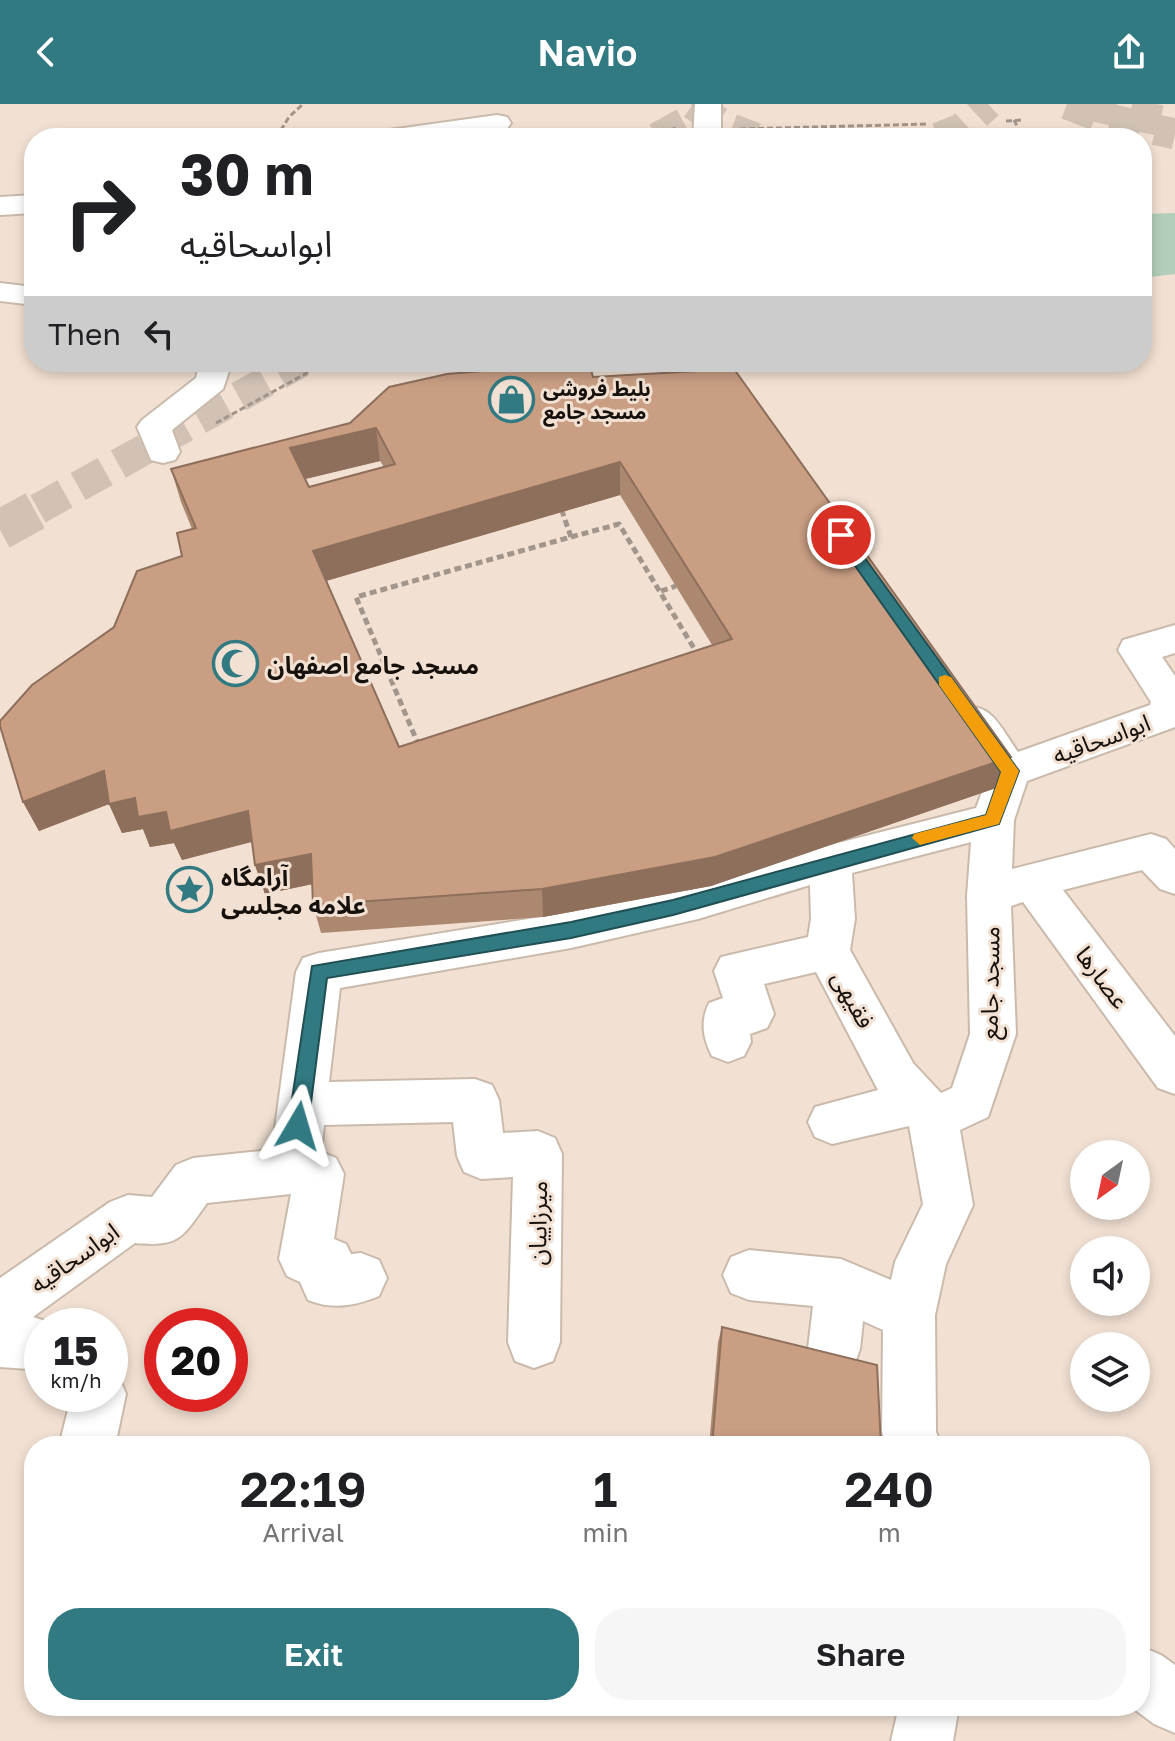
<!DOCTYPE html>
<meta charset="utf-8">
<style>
body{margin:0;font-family:"Golos Text","Noto Sans Arabic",sans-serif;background:#f6f6f6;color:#202124;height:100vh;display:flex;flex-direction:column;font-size:30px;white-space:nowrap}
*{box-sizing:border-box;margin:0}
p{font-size:26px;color:#757577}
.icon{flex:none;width:44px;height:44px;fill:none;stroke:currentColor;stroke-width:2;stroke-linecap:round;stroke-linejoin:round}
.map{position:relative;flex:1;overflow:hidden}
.details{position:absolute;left:24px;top:1332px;width:1126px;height:280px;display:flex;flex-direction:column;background:#fff;border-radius:32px;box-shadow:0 4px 12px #0003}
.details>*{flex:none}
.banner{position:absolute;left:24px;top:24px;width:1128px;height:244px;border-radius:32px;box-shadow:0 4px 12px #0003;background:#fff;color:#202124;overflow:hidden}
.needle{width:52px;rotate:213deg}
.controls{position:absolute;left:1070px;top:1036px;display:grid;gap:16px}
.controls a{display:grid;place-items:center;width:80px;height:80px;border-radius:50%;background:#fff;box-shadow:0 4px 12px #0003;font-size:40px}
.speed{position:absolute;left:24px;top:1204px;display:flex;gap:16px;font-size:40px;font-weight:700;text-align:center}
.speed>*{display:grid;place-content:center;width:104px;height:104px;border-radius:50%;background:#fff;box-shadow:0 4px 12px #0003;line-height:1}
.speed small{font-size:20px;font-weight:400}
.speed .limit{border:12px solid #d22;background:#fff;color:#111}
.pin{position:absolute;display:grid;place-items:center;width:68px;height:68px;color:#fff;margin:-34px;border:4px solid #fff;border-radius:50%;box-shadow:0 2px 8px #0007}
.me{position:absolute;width:88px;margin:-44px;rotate:7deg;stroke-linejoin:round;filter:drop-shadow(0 0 6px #0008)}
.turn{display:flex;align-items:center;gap:28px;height:168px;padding:0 24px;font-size:36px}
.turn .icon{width:104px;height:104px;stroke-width:2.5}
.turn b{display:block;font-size:56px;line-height:68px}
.then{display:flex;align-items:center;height:76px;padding:0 24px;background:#0003;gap:16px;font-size:30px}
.eta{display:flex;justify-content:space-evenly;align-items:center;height:136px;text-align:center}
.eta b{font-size:48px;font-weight:600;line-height:56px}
.button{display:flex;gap:16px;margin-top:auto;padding:16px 24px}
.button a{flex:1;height:92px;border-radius:32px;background:#327a82;color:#fff;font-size:32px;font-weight:600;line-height:92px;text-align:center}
.button a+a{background:#f6f6f6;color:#202124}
header{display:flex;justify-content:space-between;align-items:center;height:104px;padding:0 24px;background:#327a82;color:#fff;font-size:36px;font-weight:600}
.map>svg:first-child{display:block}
.green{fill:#b2ceba}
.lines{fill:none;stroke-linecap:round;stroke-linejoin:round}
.minor-tunnel{stroke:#d1c2b5;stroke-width:31;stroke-dasharray:31 15;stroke-linecap:butt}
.major-tunnel-far1{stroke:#d1c2b5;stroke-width:31;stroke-dasharray:31 15;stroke-linecap:butt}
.major-tunnel{stroke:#d1c2b5;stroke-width:40;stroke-dasharray:40 20;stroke-linecap:butt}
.minor-casing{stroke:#cabaac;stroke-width:4}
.path-far1{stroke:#a2958b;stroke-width:3;stroke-dasharray:6 3;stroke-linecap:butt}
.path{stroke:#a2958b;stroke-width:5;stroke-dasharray:7 4;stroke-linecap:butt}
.minor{fill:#fff;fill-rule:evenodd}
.wall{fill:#ad8871;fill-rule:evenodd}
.shaded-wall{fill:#8d6f5c}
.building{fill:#c99e83;stroke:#8d6f5c;stroke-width:2;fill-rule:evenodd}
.route{fill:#327a82;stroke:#204f54;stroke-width:2}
.slow{fill:#f59e0b}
.labels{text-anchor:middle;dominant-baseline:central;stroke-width:6;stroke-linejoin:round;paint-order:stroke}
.far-poi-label{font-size:20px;font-weight:bold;fill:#16110c;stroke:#f2e1d3;text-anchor:start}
.poi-label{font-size:24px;font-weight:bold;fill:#16110c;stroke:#f2e1d3;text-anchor:start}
.street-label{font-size:24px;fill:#16110c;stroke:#f2e1d3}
</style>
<header><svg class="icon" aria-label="back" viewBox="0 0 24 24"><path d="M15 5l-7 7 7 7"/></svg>Navio<svg class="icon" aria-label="share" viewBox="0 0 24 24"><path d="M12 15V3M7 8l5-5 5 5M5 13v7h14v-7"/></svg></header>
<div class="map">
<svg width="1175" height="1637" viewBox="0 0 1175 1637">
<rect width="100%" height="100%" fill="#f2e1d3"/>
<path class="green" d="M 1175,109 L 1175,170 L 1142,174 L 1142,110 Z"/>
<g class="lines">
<path class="minor-tunnel" d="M 1067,0 L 1104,14 L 1175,30"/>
<path class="major-tunnel-far1" d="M 693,0 L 724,22 L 755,34
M 1085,0 L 1175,20
M 657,34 L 702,9
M 938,34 L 961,25 L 988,0
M 38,405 L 301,258"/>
<path class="major-tunnel" d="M 0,426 L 42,403"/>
<defs>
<path id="minor" d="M 695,0 L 721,0 L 721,34 L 693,34 Z
M 497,11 L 507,13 L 511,19 L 507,25 L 448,34 L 375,34 L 379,28 L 389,26 Z
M 34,91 L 34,109 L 0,111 L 0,93 Z
M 0,179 L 34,183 L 34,201 L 0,197 Z
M 200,258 L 232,258 L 223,285 L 172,326 L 180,348 L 175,356 L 163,359 L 151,356 L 137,323 L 142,316 L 196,274 Z
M 1175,521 L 1175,549 L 1162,553 L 1175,572 L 1175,623 L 1027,677 L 1014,716 L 1012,765 L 1151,730 L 1166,735 L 1175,745 L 1175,790 L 1160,785 L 1142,766 L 1063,786 L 1175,932 L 1175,990 L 1158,984 L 1023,798 L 1011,802 L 1016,930 L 988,1013 L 960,1026 L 973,1101 L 946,1160 L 935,1211 L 936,1328 L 942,1342 L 886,1342 L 882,1328 L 883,1226 L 863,1217 L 860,1245 L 853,1264 L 834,1271 L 815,1264 L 808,1245 L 813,1202 L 749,1196 L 731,1189 L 723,1171 L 731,1153 L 749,1146 L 841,1155 L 891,1176 L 895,1158 L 923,1100 L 909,1022 L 832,1040 L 815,1033 L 808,1018 L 815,1003 L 878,986 L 816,868 L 764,880 L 774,910 L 767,924 L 750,930 L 751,938 L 744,952 L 728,958 L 712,952 C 703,934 700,918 709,899 L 723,894 L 714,867 L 721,853 L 808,833 L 811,815 L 810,781 L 698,815 L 571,844 L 340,884 L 329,978 L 475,975 L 492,981 L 499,996 L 503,1029 L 538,1027 L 555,1034 L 562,1050 L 560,1238 L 553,1257 L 534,1264 L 515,1257 L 508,1238 L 513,1073 L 481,1075 L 464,1068 L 457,1052 L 453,1018 L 324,1021 L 321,1048 L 336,1054 L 344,1070 L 334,1135 L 346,1140 L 351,1150 L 361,1149 L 379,1156 L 387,1174 L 379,1192 C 355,1202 332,1206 308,1196 L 300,1178 L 287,1172 L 279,1155 L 291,1090 L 207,1099 C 182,1134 180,1143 135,1139 L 33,1213 L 61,1222 L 42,1222 L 42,1266 L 0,1263 L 0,1174 L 110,1098 L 128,1091 L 152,1093 L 176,1061 L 193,1054 L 272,1046 L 296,868 L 303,854 L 319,849 L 571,808 L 698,779 L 830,741 L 976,704 L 989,669 L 953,616 L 959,605 C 991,595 1001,625 1018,648 L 1150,601 L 1151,598 L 1118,546 L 1123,536 ZM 971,738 L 967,792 L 970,930 L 952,984 L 941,989 L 913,959 L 850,846 L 855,815 L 852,769 Z
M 110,1268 L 118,1271 L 126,1290 L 115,1342 L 59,1342 L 72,1290 L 110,1290 Z
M 1140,1542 L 1161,1551 L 1175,1561 L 1175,1629 L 1154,1620 L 1130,1602 L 1140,1602 Z
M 899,1602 L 959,1602 L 953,1637 L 891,1637 Z"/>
</defs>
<use href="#minor" class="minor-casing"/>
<path class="path-far1" d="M 1014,16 L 1023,34
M 1006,17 L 1023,16
M 740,25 L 927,20
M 276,34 L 289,13 L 303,0
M 635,34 L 677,24
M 496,258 L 502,272
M 216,319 L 327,258"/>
<path class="path" d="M 571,433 L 619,420 L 698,551
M 661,487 L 676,482
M 419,642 L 356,493 L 571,433 L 562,407"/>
<use href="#minor" class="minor"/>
</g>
<path class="wall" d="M 593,273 L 1011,653 L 999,683 L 711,782 L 543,813 L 321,829 L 313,801 L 312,780 L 265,790 L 255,761 L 252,738 L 182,756 L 174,739 L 150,743 L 143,725 L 122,729 L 109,700 L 39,727 L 23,698 L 114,523 L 182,452 L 192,425 L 181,398 L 171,365 ZM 380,357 L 384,363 L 309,383 L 305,375 ZM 620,391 L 712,541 L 399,643 L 326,477 Z
M 722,1223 L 881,1342 L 709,1342 L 718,1238 Z"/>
<path class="shaded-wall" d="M 376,324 L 380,357 L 297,377 L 290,344 Z
M 620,358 L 620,391 L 319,479 L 313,447 Z
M 1011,653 L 999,683 L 711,782 L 543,813 L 542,785 Z
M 104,667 L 135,694 L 166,708 L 248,707 L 258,736 L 182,756 L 174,739 L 150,743 L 143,725 L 122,729 L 109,700 L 39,727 L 23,698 Z
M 311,750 L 318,779 L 265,790 L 255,761 Z"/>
<path class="building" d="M 589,258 L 593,273 L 734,265 L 1011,653 L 715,753 L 542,785 L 313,801 L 311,750 L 255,761 L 248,707 L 170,727 L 166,708 L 138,713 L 135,694 L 109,700 L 104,667 L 23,698 L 0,622 L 0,617 L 32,581 L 114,523 L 137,467 L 182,452 L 177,429 L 196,424 L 171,365 L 350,319 L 389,283 L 447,270 ZM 376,324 L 395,360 L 309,383 L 290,344 ZM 620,358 L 732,535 L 399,643 L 313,447 Z
M 722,1223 L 877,1261 L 881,1342 L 712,1342 Z"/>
<path class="route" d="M 841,426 L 846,428 L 1019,667 L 999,720 L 673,811 L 571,834 L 327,874 L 308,1022 L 305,1029 L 298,1031 L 291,1029 L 288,1022 L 312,862 L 571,818 L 673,796 L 986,711 L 1001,668 L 836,435 L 836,428 Z"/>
<path class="slow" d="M 945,571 L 951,573 L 1019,667 L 999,720 L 920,741 L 912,734 L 914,730 L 986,711 L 1001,668 L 939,581 L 939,573 Z"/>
<defs>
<symbol id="shop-ring" viewBox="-11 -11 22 22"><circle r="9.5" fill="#f2e1d3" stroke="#327a82" stroke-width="1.5"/><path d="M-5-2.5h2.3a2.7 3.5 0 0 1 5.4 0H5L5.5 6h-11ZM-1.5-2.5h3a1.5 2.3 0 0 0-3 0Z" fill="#327a82"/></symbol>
<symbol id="mosque-ring" viewBox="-11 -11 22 22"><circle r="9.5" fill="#f2e1d3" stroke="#327a82" stroke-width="1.5"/><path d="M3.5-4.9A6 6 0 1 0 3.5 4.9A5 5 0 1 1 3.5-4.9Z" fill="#327a82"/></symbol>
<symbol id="sight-ring" viewBox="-11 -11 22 22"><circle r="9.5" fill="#f2e1d3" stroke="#327a82" stroke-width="1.5"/><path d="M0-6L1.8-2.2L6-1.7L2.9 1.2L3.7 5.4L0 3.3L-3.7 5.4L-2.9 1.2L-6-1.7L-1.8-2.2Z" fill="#327a82"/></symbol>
</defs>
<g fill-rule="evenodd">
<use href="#shop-ring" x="486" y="270" width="51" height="51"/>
<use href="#mosque-ring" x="210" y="534" width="51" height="51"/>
<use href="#sight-ring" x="164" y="760" width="51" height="51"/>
</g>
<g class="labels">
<g class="far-poi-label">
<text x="543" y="284">بلیط فروشی<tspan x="543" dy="23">مسجد جامع</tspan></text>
</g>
<g class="poi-label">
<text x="267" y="560">مسجد جامع اصفهان</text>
<text x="221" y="772">آرامگاه<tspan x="221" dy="28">علامه مجلسی</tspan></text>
</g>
<g class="street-label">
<text transform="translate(1101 634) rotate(-20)">ابواسحاقیه</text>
<text transform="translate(1103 873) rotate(53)">عصارها</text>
<text transform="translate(989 879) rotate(-89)">مسجد جامع</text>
<text transform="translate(854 895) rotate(61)">فقیهی</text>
<text transform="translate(537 1119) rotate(-89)">میرزاییان</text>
<text transform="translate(74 1153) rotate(-35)">ابواسحاقیه</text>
</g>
</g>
</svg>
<div class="controls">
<a><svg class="needle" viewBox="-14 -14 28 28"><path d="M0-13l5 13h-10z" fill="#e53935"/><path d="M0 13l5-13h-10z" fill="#757577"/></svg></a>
<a><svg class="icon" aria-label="sound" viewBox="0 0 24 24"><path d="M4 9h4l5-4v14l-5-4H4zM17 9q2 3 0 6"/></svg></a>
<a><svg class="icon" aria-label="layers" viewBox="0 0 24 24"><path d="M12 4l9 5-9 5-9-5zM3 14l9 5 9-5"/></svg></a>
</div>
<div class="speed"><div>15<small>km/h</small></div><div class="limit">20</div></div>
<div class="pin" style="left:841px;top:431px;background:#d93025"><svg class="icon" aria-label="arrive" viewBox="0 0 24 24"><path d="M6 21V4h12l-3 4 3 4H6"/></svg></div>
<svg class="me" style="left:298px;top:1022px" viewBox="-20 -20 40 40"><path d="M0-17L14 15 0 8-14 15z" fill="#327a82" stroke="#fff" stroke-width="4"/></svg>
<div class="banner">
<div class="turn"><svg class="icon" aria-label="right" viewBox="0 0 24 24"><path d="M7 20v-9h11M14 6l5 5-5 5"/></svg><div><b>30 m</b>ابواسحاقیه</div></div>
<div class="then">Then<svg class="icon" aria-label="left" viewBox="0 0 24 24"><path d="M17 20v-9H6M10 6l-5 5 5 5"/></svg></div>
</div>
<section class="details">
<div class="eta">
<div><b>22:19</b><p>Arrival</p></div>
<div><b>1</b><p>min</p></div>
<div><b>240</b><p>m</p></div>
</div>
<div class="button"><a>Exit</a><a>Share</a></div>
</section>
</div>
